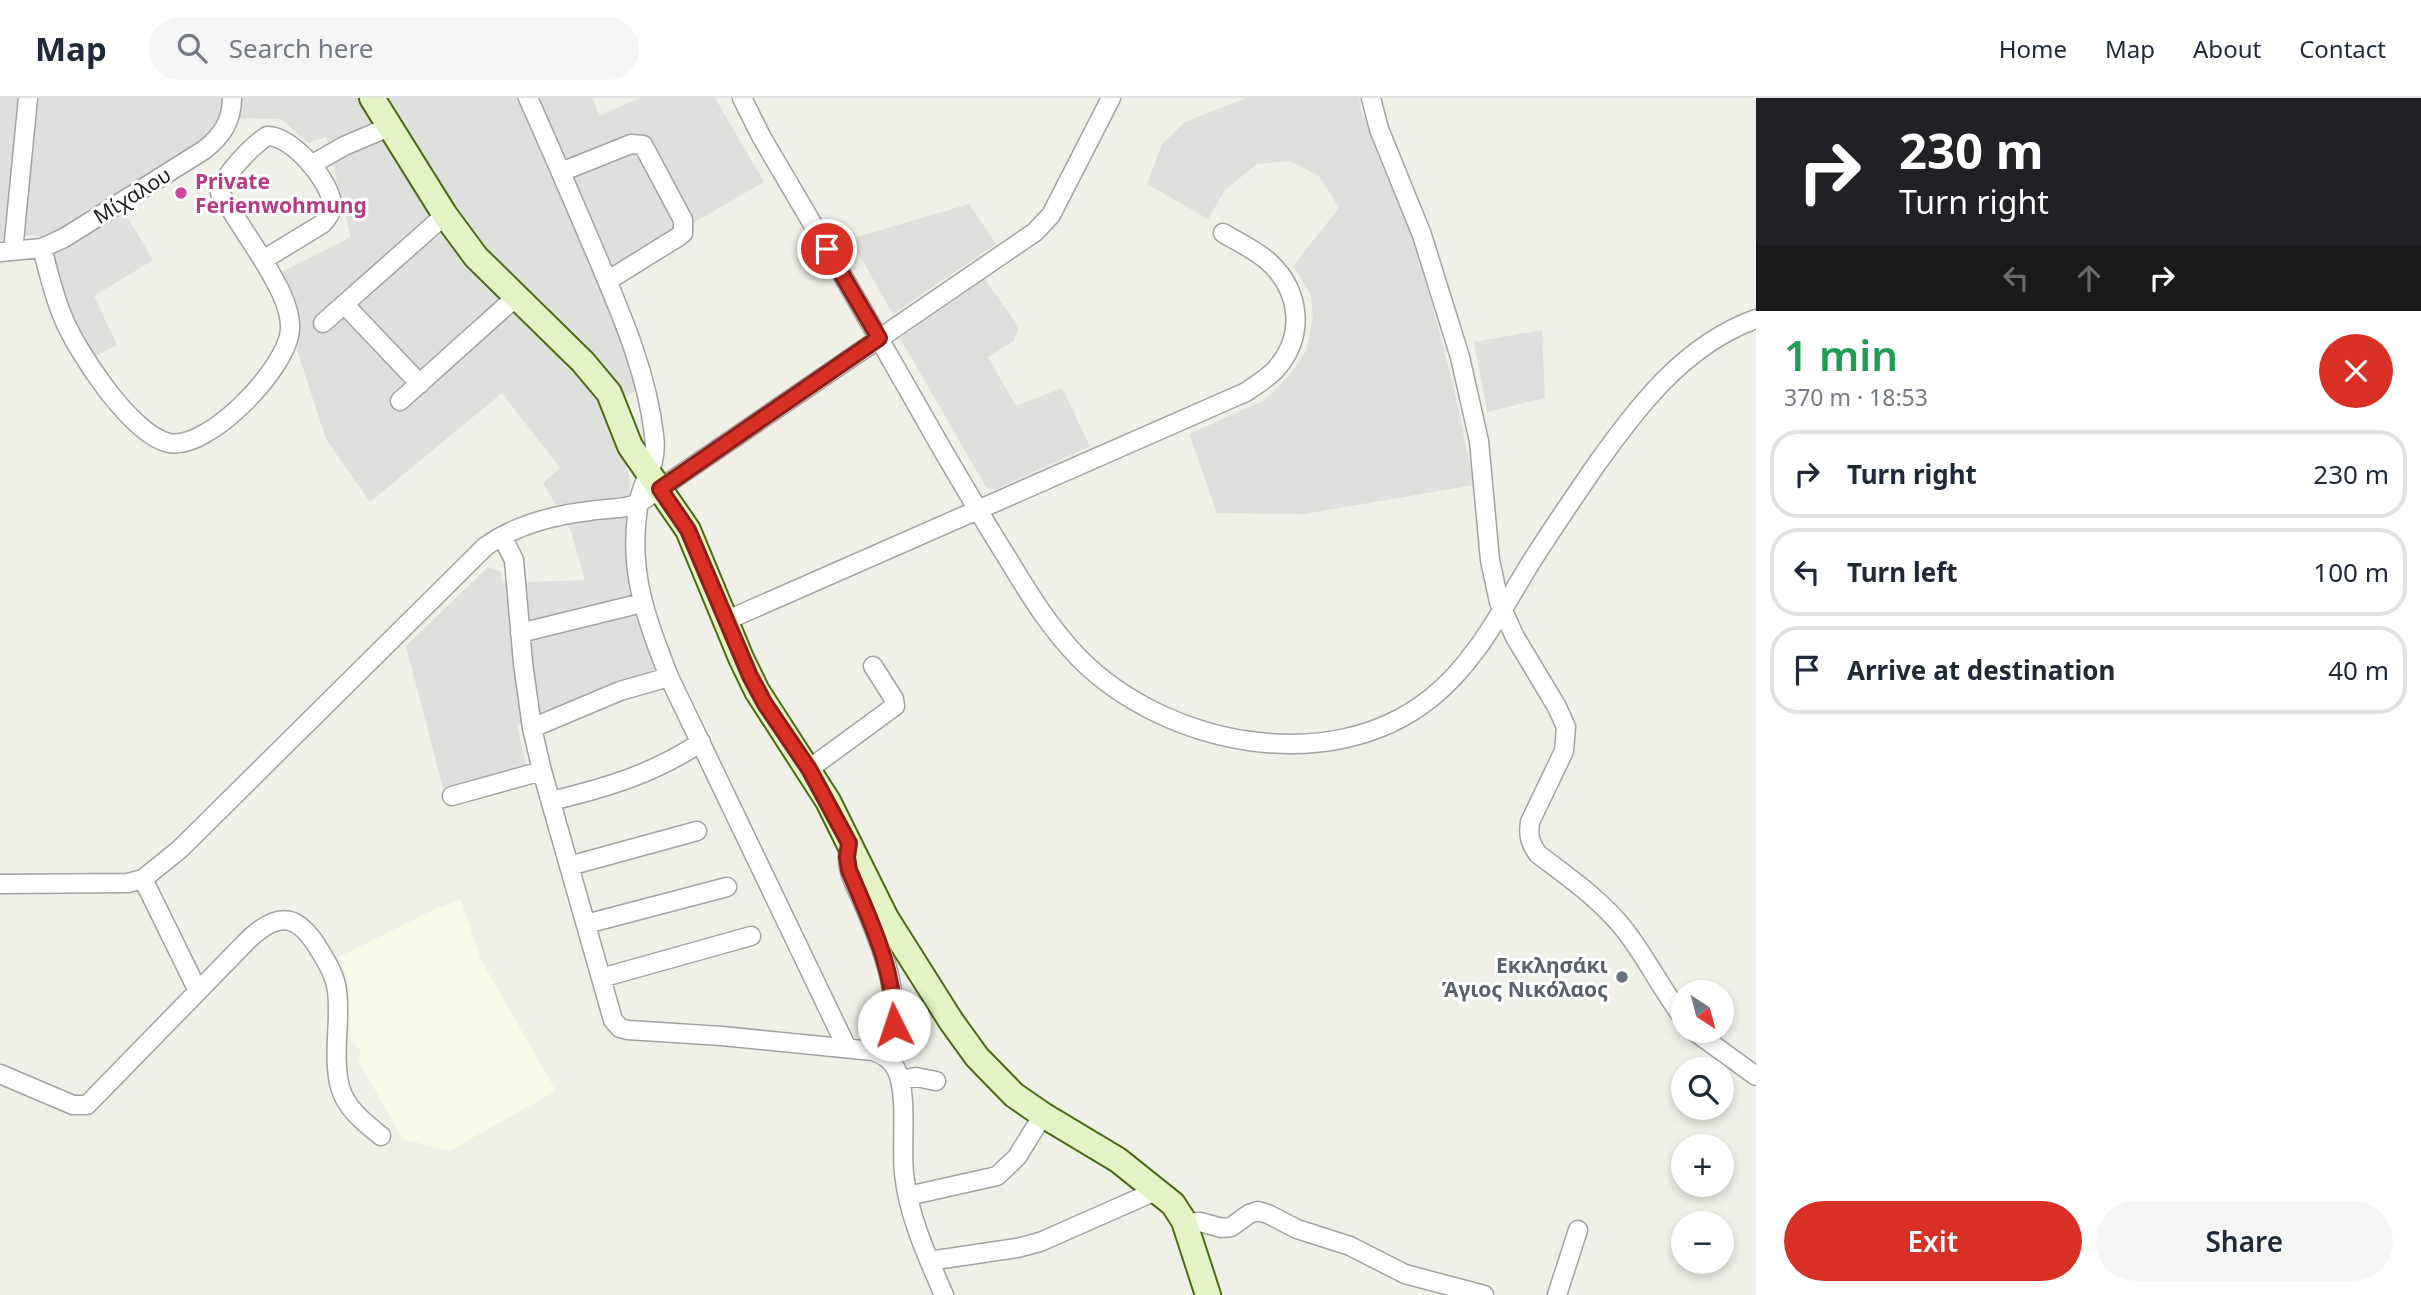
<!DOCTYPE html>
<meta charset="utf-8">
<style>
body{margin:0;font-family:"Noto Sans",sans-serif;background:#f6f6f7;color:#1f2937;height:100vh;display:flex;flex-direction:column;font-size:26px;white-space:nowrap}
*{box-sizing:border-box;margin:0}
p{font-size:23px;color:#747a83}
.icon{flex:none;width:38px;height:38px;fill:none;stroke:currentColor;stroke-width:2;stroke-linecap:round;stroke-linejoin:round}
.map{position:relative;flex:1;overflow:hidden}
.panel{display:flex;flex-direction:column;background:#fff;width:665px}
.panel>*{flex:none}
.top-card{background:#202124;color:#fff;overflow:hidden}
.needle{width:46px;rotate:144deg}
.buttons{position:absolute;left:1671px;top:882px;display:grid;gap:14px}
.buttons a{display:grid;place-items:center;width:63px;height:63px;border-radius:50%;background:#fff;box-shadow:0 4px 10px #0003;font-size:35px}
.pin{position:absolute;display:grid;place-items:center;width:60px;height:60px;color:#fff;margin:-30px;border:4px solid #fff;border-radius:50%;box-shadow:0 2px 7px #0007}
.me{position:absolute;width:77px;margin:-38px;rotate:356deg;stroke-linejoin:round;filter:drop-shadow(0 0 5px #0008)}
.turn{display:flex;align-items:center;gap:24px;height:147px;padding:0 28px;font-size:32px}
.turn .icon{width:91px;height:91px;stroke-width:2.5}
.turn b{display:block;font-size:49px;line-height:60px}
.lanes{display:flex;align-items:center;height:66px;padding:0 28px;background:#0003;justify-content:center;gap:35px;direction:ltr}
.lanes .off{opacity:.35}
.round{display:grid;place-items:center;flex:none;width:74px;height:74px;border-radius:37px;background:#f6f6f7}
.overview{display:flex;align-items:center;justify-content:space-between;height:119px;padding:0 28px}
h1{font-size:42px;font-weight:600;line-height:52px;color:#1e9e55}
.action{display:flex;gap:14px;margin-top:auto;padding:14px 28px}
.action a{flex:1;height:80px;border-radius:42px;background:#d93025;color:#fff;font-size:28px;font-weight:600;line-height:80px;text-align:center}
.action a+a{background:#f6f6f7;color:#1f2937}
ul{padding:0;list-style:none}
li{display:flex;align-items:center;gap:21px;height:88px;margin:0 14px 10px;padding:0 14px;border:4px solid #e0e1e3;border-radius:28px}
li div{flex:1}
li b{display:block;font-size:26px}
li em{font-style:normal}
header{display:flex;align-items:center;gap:42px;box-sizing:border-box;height:98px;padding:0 35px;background:#fff;border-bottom:2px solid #e0e1e3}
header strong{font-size:33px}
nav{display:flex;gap:38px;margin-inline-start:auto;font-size:24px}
.search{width:490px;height:63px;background:#f6f6f7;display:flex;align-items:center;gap:18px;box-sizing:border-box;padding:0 24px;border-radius:38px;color:#747a83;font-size:26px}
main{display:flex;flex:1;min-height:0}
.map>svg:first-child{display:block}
.residential{fill:#dfdfde}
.education{fill:#f6fce7}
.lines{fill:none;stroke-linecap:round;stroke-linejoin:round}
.street-casing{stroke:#a2a2a2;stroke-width:21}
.secondary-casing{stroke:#496d13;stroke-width:28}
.street{stroke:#fff;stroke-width:18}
.secondary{stroke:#e3f3c5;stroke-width:24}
.route-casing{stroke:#8d1f18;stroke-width:18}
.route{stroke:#d93025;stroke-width:12}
.hotel-dot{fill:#d1479c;stroke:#fff;stroke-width:2.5}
.worship-dot{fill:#6b7280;stroke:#fff;stroke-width:2.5}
.labels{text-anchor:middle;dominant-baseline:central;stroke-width:6;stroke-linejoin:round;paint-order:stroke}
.hotel-label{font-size:21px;font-weight:bold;fill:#b23c85;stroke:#fff;text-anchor:start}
.street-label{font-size:21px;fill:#212121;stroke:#fff}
.worship-label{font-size:21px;font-weight:bold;fill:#5b616d;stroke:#fff;text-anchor:end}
</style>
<header>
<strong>Map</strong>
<div class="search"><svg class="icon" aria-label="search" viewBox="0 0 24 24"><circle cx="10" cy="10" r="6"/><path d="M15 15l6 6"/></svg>Search here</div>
<nav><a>Home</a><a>Map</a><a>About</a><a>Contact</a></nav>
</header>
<main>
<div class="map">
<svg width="1756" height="1197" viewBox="0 0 1756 1197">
<rect width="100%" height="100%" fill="#f0f0e9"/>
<path class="residential" d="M 0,0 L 593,0 L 599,18 L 640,0 L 715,0 L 764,84 L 598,180 L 626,248 L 636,292 L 610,309 L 618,328 L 630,383 L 628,470 L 630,500 L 657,576 L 620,587 L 517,627 L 526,668 L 443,690 L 406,548 L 488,469 L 501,474 L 502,485 L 585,482 L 571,433 L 543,385 L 560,370 L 502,295 L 370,404 L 326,341 L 298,255 L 296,218 L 281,174 L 351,139 L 326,39 L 308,45 L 281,21 L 220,20 L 215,30 L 206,39 L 114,97 L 153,162 L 94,198 L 117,247 L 94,259 L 71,221 L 46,140 L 33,137 L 0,142 Z
M 1246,0 L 1359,0 L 1361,13 L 1391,78 L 1422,168 L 1453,286 L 1474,387 L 1304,416 L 1217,415 L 1189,336 L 1263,303 L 1290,277 L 1306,253 L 1313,221 L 1311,197 L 1293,168 L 1339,110 L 1319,78 L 1290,63 L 1257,66 L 1225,92 L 1208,121 L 1147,86 L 1162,46 L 1185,24 Z
M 969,106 L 996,146 L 893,216 L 850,141 Z
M 985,181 L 1016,225 L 1018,231 L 1014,243 L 988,259 L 1016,308 L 1062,290 L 1090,348 L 995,392 L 986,389 L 900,240 Z
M 1542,232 L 1545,300 L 1487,314 L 1474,244 Z"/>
<path class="education" d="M 461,802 L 481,862 L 556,993 L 449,1053 L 403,1041 L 359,964 L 360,952 L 351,942 L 349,887 L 339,859 L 435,811 Z"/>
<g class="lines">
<defs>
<path id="street" d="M 528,0 C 552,53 575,107 598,161 C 622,218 647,275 654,337 C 658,370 644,376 639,403 C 627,471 645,517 669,579 L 847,950
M 742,0 L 762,40 C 823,143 883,247 942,351 C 964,388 985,425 1008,461 C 1029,496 1050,530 1079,560 C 1165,647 1330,681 1431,600 C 1475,565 1501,513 1530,466 C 1550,434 1572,402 1594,370 C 1637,309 1684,247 1756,221
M 1371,0 L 1379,31 L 1422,137 L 1460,259 L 1479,343 L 1490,462 L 1499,504 L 1515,539 L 1557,609 L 1566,629 L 1564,653 L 1530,724 C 1528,738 1530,745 1538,756 C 1568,779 1600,801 1624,831 C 1646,859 1662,892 1684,921
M 267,38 C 291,37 331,83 332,107 C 332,114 328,120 322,126 L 263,162 L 220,95 C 222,78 252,48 267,38 Z
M 311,67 L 344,48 L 389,29
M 561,74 L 631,46 L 643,47 L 683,122 L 683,135 L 678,139 L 607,183
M 42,150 C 48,172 53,195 62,217 C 75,251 131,337 169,345 C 209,353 289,268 290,231 C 291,208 275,182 263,162
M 13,153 L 28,0
M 0,154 L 42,150 L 64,140 L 204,52 C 222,38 232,23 232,0
M 344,206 L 420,286
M 323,225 L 445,117
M 400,303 L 517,198
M 502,438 L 514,462 L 523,565 L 532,630 L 542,673 L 613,922 L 620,930 L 628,932 L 722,938 L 873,953 C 884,957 892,962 897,973 C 908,998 901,1046 904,1075 C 908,1117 927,1158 944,1197
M 725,523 L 1246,294 C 1256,287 1268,280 1276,271 C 1305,238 1301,194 1269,164 C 1257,153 1238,144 1223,135
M 520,535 L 642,505
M 532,630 L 620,593 L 669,579
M 809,671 L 895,608 L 894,601 L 873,568
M 452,698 L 542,673
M 551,703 C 605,690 654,676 701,644
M 848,755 C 846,774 857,790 864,807 C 884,855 906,907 886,959
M 569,768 L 697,733
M 143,781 L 198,893
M 0,786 L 128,785 L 143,781 L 180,751 L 486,448 C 516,427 554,417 590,413 C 606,410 624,412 639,405 L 1035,134 L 1051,117 L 1111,0
M 586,826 L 727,789
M 601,880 L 751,838
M 1694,933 L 1756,978
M 0,976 L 73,1007 L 87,1007 L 249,841 C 280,812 299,817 320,853 C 328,866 335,878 337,892 C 341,924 332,958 340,989 C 346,1011 365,1025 381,1038
M 900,982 L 916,979 L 936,983
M 908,1098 L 997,1078 L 1017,1059 L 1043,1017
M 1185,1125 L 1200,1124 L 1222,1130 L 1231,1129 L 1249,1116 L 1258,1113 L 1268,1116 L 1297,1131 L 1350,1148 L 1405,1176 L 1484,1197
M 929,1163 L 1017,1150 L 1040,1144 L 1158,1092
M 1557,1197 L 1578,1132"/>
<path id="secondary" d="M 372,0 L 445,117 L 476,159 L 583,264 L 609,295 L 630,348 L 688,432 L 741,560 L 757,593 L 828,703 L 886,820 L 951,923 L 977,959 L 1014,997 L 1043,1017 L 1118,1062 L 1173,1106 L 1184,1123 L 1208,1197"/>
</defs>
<use href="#street" class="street-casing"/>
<use href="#secondary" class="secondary-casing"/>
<use href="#street" class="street"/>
<use href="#secondary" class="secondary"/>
</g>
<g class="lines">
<defs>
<path id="route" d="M 827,151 L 879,240 L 660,391 L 688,432 L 750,578 L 765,606 L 809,671 L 849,745 L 847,759 L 849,772 C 870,823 895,871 894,927"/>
</defs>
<use href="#route" class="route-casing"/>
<use href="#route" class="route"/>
</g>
<circle class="hotel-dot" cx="181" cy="95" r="7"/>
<circle class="worship-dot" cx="1622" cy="879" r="7"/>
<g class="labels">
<g class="hotel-label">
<text x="195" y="83">Private<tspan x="195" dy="24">Ferienwohmung</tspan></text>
</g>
<g class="street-label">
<text transform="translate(132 97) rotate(-32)">Μίχαλου</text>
</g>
<g class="worship-label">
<text x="1608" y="867">Εκκλησάκι<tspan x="1608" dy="24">Άγιος Νικόλαος</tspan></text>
</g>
</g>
</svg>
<div class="buttons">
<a><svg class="needle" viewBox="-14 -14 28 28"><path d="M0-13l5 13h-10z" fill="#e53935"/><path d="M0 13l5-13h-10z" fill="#747a83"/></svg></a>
<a><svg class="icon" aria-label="search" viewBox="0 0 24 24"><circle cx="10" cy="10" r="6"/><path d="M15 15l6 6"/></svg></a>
<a>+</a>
<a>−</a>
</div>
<div class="pin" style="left:827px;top:151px;background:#d93025"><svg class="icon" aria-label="arrive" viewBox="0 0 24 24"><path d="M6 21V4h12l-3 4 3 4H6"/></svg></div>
<svg class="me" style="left:894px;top:927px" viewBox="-20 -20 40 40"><circle r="19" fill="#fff"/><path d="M0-13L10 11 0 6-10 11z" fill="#d93025"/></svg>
</div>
<section class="panel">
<div class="top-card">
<div class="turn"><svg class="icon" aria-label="right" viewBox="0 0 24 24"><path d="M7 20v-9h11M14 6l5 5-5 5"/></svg><div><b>230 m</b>Turn right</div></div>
<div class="lanes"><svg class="icon off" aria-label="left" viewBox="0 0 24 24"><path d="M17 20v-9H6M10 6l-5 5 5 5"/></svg><svg class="icon off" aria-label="ahead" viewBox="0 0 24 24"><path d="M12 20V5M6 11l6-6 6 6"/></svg><svg class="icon" aria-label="right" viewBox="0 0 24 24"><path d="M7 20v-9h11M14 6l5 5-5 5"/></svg></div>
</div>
<div class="overview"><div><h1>1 min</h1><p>370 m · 18:53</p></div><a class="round" style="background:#d93025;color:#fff"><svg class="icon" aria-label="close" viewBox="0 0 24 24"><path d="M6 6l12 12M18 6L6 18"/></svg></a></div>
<ul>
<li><svg class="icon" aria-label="right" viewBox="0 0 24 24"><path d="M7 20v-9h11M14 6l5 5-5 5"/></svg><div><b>Turn right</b></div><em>230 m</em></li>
<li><svg class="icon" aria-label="left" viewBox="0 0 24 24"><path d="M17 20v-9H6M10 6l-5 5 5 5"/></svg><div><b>Turn left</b></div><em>100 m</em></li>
<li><svg class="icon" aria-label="arrive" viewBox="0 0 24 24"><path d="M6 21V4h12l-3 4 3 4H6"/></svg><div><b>Arrive at destination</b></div><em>40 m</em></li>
</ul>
<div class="action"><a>Exit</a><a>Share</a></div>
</section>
</main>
